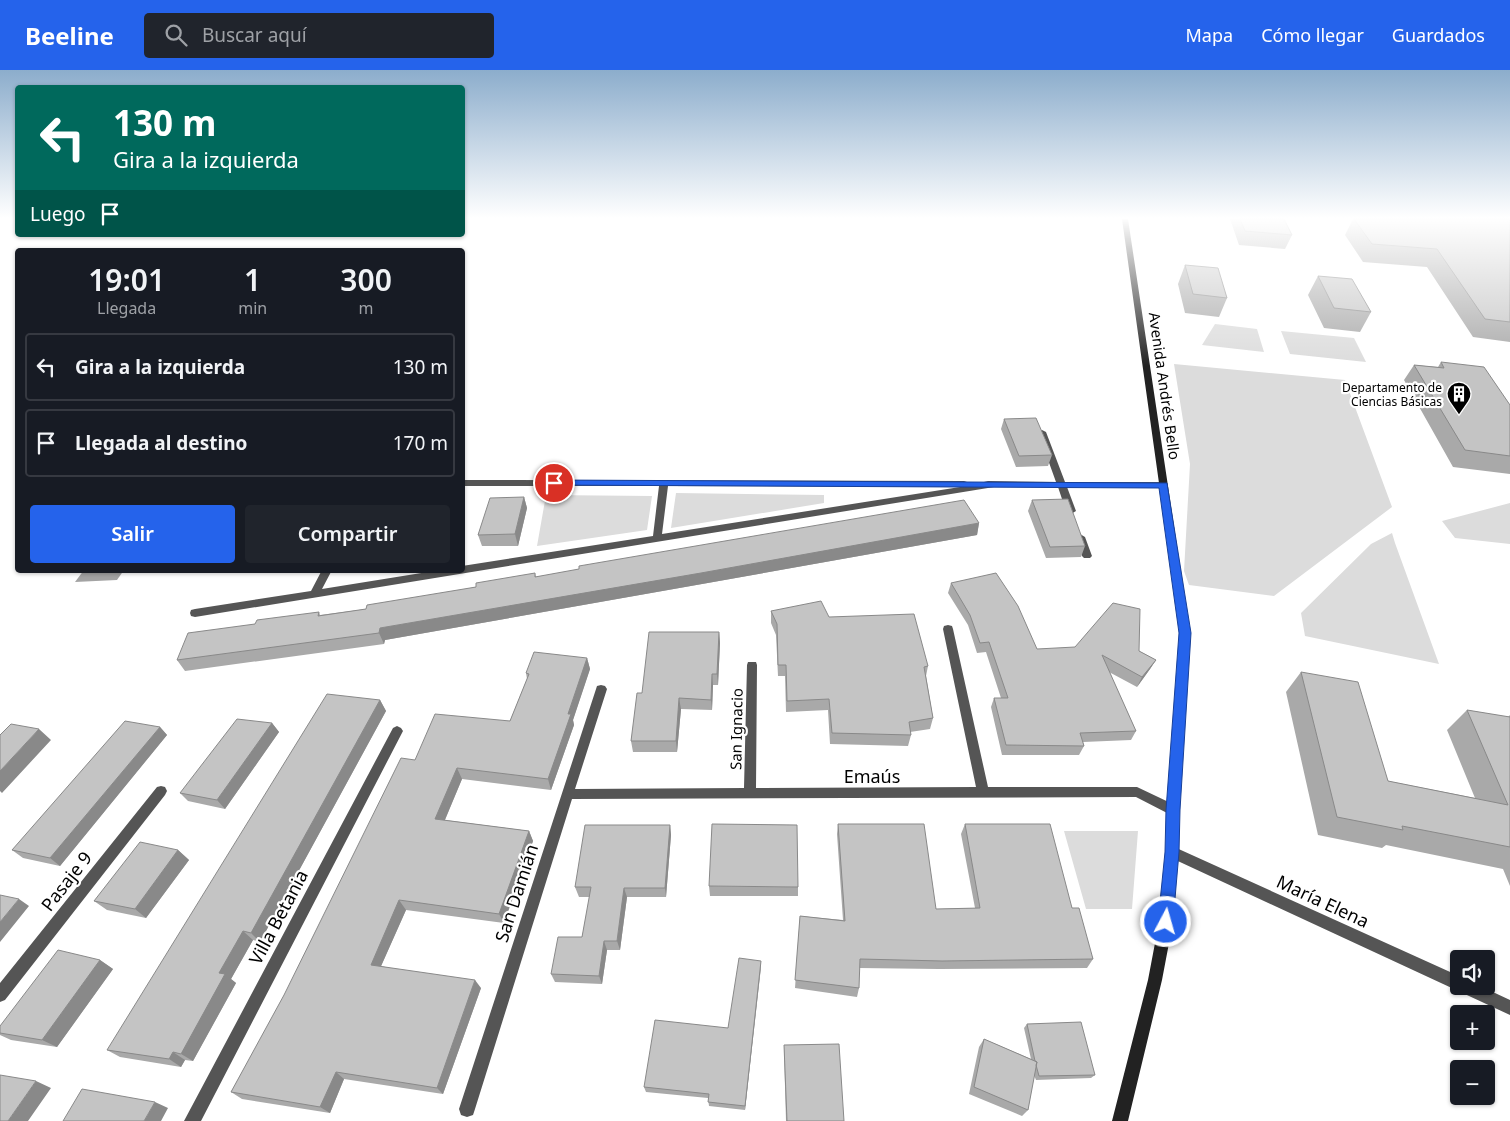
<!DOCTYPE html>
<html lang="es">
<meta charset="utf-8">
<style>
body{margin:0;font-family:"Noto Sans",sans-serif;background:#20242c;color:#f1f3f6;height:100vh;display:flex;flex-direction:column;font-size:19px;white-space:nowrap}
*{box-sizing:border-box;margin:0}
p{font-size:16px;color:#9ea1a6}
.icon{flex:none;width:28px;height:28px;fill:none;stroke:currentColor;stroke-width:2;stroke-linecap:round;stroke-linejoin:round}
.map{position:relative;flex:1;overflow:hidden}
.sheet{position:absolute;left:15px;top:178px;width:450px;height:325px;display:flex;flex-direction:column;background:#171b24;border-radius:5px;box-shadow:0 1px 4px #0004}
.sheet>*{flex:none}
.guide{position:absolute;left:15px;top:15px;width:450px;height:152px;border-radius:5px;box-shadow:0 1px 4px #0004;background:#00695c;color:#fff;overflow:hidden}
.tools{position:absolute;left:1450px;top:880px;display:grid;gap:10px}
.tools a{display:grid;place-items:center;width:45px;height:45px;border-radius:5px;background:#171b24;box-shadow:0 1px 4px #0004;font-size:25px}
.pin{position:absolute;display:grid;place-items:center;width:42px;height:42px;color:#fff;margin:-21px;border:2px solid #fff;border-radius:50%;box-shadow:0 1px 5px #0007}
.me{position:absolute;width:55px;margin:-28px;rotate:6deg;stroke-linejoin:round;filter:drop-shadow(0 0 4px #0008)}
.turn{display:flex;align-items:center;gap:18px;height:105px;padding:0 15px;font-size:22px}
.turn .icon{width:65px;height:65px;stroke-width:2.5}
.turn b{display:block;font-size:35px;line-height:42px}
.then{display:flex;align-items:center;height:48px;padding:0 15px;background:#0003;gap:10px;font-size:19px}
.eta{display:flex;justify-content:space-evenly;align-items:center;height:85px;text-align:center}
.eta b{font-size:30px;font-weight:600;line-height:35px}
.cta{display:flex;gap:10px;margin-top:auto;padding:10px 15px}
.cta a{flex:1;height:58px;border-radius:5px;background:#2563eb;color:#fff;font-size:20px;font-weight:600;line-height:58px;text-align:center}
.cta a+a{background:#20242c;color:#f1f3f6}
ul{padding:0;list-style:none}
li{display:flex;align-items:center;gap:15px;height:68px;margin:0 10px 8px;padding:0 5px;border:2px solid #363941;border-radius:5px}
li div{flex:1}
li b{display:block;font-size:19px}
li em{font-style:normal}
header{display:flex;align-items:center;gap:30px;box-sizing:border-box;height:70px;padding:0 25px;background:#2563eb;color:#fff}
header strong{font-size:24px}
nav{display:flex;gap:28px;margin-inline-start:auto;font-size:18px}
.search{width:350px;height:45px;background:#20242c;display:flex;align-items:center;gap:12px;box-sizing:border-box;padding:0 18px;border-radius:5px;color:#9ea1a6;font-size:19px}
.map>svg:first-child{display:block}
.green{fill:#dcdcdc}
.water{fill:#a3a3a3}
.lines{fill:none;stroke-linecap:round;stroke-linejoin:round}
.minor{fill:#555;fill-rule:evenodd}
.secondary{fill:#222;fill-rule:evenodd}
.wall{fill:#a9a9a9}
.shaded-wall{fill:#898989}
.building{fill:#c4c4c4;stroke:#898989}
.route{fill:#2563eb;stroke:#184099}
.labels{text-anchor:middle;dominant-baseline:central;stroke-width:4.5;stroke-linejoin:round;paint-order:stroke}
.far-poi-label{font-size:12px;fill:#000;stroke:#fff;text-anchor:end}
.street-label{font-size:15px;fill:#000;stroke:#fff}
.near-street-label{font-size:18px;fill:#000;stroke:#fff}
</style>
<header>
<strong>Beeline</strong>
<div class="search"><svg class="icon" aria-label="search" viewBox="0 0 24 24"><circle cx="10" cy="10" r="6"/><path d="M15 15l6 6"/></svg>Buscar aquí</div>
<nav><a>Mapa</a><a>Cómo llegar</a><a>Guardados</a></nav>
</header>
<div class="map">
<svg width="1510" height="1051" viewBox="0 0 1510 1051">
<rect width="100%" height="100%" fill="#fff"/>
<path class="green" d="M 1215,254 L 1257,259 L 1264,282 L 1202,275 Z
M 1281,261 L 1354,268 L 1366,292 L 1290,284 Z
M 1174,294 L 1345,310 L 1392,437 L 1274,526 L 1189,515 L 1184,501 L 1190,394 Z
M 676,423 L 824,425 L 824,433 L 671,458 Z
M 546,425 L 652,426 L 647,460 L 537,476 Z
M 1510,433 L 1510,474 L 1455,468 L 1442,451 Z
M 1392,463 L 1395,473 L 1439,594 L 1305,566 L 1301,543 L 1371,474 Z
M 1064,761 L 1138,761 L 1132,839 L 1086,839 Z"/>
<path class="water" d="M 84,500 L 124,500 L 117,510 L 75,512 Z"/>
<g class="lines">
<path class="minor" d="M 1039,360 L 1042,360 L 1046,362 L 1065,412 L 1164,412 L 1168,415 L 1164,418 L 1067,417 L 1076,441 L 1071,444 L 1066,441 L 1058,417 L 994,417 L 195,547 L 191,546 L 190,543 L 191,540 L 195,539 L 311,521 L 322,500 L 332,500 L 322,519 L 440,500 L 462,500 L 462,496 L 653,466 L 659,416 L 462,416 L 462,410 L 964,411 L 967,412 L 967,416 L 988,411 L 1056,412 L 1038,362 ZM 668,416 L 960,417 L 662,464 Z
M 1080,464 L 1085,467 L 1092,486 L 1090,488 L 1084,488 L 1082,486 L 1075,467 Z
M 948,555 L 952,556 L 953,559 L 988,717 L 1137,717 L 1177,736 L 1179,740 L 1177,744 L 1173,746 L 1169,744 L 1136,727 L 572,729 L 475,1039 L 473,1045 L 467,1047 L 461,1045 L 459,1039 L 597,616 L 601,615 L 605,616 L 607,619 L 575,719 L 744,718 L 747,595 L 748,592 L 756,592 L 757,595 L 756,718 L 976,717 L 943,559 L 944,556 Z
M 397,656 L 401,658 L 403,661 L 201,1051 L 184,1051 L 393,658 Z
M 161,716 L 165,717 L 167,721 L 165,725 L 5,930 L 0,932 L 0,913 L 157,717 Z
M 1172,776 L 1459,906 L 1459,916 L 1480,916 L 1510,930 L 1510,945 L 1167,786 L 1166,782 L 1167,778 Z"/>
<path class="secondary" d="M 1122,149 L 1128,149 L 1190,563 L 1179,740 L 1178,782 L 1173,852 L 1162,910 L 1128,1051 L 1112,1051 L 1148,910 L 1159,852 L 1166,782 L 1167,740 L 1180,563 Z"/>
</g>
<path class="wall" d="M 1230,149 L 1284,149 L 1292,165 L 1285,179 L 1239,175 Z
M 1353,149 L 1510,149 L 1510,272 L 1473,267 L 1427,197 L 1363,192 L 1345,165 Z
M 1185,195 L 1227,228 L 1219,247 L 1185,243 L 1178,214 Z
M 1318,206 L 1371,242 L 1360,262 L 1324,258 L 1308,225 Z
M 1441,292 L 1510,335 L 1510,404 L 1453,397 L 1404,310 L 1414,295 L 1438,297 Z
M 1004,349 L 1052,385 L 1048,396 L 1016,397 L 1001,359 Z
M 524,427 L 527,438 L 518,476 L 482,476 L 478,465 Z
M 1032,430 L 1085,476 L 1081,487 L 1046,488 L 1028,441 Z
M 979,453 L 977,465 L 702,514 L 385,570 L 384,574 L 185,601 L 177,590 L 255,554 L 319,542 L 320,545 L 366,539 L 476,517 L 535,503 L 536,507 Z
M 951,513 L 1037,579 L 1139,581 L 1156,590 L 1150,599 L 1137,617 L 1109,602 L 1136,661 L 1131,670 L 1083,672 L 1084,676 L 1079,685 L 1002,685 L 991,637 L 994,628 L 1001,628 L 986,582 L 977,583 L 968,555 L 948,523 Z
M 771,541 L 829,547 L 928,596 L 926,606 L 933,648 L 930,659 L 910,662 L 911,665 L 908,676 L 830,674 L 828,640 L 786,642 L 785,606 L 778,606 L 776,565 L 771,553 Z
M 719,562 L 720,573 L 718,615 L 713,615 L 712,640 L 681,639 L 677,682 L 633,682 L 631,671 L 642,623 Z
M 587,588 L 590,599 L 573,650 L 574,655 L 551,720 L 462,709 L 445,750 L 529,761 L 533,771 L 504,853 L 406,840 L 381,896 L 481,918 L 443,1024 L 344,1009 L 330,1043 L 242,1029 L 231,1022 L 415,690 L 510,651 L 527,609 L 526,603 Z
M 1301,602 L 1388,711 L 1475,728 L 1447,660 L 1467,640 L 1508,647 L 1510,645 L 1510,816 L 1503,799 L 1386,775 L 1382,778 L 1318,765 L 1286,622 Z
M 380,630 L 386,641 L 260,872 L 253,870 L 231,909 L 236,913 L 193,991 L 185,990 L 181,997 L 120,987 L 107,980 Z
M 272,653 L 279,662 L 225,739 L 188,731 L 180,723 Z
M 160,657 L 167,665 L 60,796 L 23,788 L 12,780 Z
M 838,754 L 936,839 L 975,838 L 961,764 L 965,754 L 1072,838 L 1093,889 L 1087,898 L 939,899 L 859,898 L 859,918 L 857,927 L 795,918 L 800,846 L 843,850 L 837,764 Z
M 670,755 L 671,765 L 666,827 L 627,827 L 620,880 L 607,880 L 602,914 L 555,912 L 551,904 L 582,867 L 590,827 L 579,827 L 575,817 Z
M 178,780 L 189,790 L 146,848 L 107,840 L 94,831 Z
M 709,816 L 798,817 L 798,826 L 710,826 Z
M 100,890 L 113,899 L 57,977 L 11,970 L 0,965 L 0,956 Z
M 761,891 L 745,1040 L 709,1036 L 708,1028 L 646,1022 L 644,1017 L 728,958 Z
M 1027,954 L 1095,1005 L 1091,1008 L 1036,1010 L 1034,1005 L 1028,1040 L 1022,1046 L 969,1024 L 979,977 L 984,969 L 1031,989 L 1024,958 Z
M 784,975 L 844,1051 L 786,1051 L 784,982 Z"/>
<path class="shaded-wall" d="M 524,427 L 527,438 L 518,476 L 515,464 Z
M 979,453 L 977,465 L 702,514 L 385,570 L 384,574 L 379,563 L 380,558 Z
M 719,562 L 720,573 L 718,615 L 717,604 Z
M 587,588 L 590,599 L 573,650 L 574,655 L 551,720 L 548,709 L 568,644 Z
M 1156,590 L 1150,599 L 1137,617 L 1142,607 Z
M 712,604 L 713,615 L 712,640 L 711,630 Z
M 679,628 L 681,639 L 677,682 L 676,671 Z
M 380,630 L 386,641 L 260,872 L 251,863 Z
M 272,653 L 279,662 L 225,739 L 217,730 Z
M 160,657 L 167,665 L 60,796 L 50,788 Z
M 39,659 L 51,670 L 2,723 L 0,721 L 0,701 Z
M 457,698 L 462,709 L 441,759 L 435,749 Z
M 670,755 L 671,765 L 666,827 L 665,818 Z
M 529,761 L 533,771 L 504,853 L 499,844 Z
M 178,780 L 189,790 L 146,848 L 135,839 Z
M 624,818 L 627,827 L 620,880 L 617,871 Z
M 19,829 L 29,836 L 0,872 L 0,852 Z
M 399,830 L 406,840 L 378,903 L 371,895 Z
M 243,861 L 253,870 L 231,909 L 236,913 L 193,991 L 181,984 L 219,903 Z
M 604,871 L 607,880 L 602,914 L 599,906 Z
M 100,890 L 113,899 L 57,977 L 42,970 Z
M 761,891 L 761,897 L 745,1040 L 745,1036 Z
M 475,910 L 481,918 L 443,1024 L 437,1018 Z
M 173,982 L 185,990 L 181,997 L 169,989 Z
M 336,1002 L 344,1009 L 330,1043 L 320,1037 Z
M 36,1011 L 51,1018 L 28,1051 L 8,1051 Z
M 155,1032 L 168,1038 L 161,1051 L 144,1051 Z"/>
<path class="building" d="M 1240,149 L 1284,149 L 1292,165 L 1245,161 Z
M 1354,149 L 1510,149 L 1510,252 L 1485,249 L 1437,179 L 1372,174 Z
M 1185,195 L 1218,198 L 1227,228 L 1193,224 Z
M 1318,206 L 1352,209 L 1371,242 L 1334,238 Z
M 1441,292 L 1484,297 L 1510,335 L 1510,386 L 1465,380 L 1414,295 L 1444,298 Z
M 1036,348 L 1052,385 L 1019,386 L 1004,349 Z
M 524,427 L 515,464 L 478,465 L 490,428 Z
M 1068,429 L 1085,476 L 1050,477 L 1032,430 Z
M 964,430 L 979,453 L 701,503 L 380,558 L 379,563 L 177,590 L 188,563 L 255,554 L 257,550 L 319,542 L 318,546 L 366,539 L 367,535 L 476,517 L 476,513 L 535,503 L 535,507 L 579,499 L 579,496 Z
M 996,503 L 1018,536 L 1037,579 L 1075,577 L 1113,533 L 1140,539 L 1139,581 L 1156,590 L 1142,607 L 1102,585 L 1136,661 L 1080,663 L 1084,676 L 1006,675 L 994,628 L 1008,628 L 989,572 L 980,573 L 970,545 L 951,513 Z
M 821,531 L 829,547 L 914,544 L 928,596 L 924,597 L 933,648 L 909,652 L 911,665 L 832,663 L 829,629 L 787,631 L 786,595 L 778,595 L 777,554 L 771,541 Z
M 649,562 L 719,562 L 717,604 L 712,604 L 711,630 L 679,628 L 676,671 L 631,671 L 637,623 L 642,623 Z
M 534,582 L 587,588 L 568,644 L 571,644 L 548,709 L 457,698 L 435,749 L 529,761 L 499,844 L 399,830 L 371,895 L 475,910 L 437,1018 L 336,1002 L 320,1037 L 231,1022 L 284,925 L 401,688 L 415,690 L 435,644 L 510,651 L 529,604 L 526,603 Z
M 1301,602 L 1358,612 L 1388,711 L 1508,735 L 1467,640 L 1510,647 L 1510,777 L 1402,756 L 1403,760 L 1337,747 Z
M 327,624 L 380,630 L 251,863 L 243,861 L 219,903 L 225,904 L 181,984 L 173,982 L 169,989 L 107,980 Z
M 237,649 L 272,653 L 217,730 L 180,723 Z
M 125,651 L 160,657 L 50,788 L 12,780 Z
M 11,654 L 39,659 L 0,701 L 0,665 Z
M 712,754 L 797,755 L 798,817 L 709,816 Z
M 838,754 L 924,754 L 936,839 L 980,838 L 965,754 L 1050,754 L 1072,838 L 1079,838 L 1093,889 L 942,891 L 860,889 L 859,918 L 795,910 L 800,846 L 845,851 Z
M 585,755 L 670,755 L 665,818 L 624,818 L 617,871 L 604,871 L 599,906 L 551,904 L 558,867 L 582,867 L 591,817 L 575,817 Z
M 140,772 L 178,780 L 135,839 L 94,831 Z
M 0,825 L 19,829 L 0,852 Z
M 58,880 L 100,890 L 42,970 L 0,963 L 0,956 Z
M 739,888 L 761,891 L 745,1036 L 708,1032 L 709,1024 L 644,1017 L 655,950 L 728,958 Z
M 1081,952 L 1095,1005 L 1039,1006 L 1036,995 L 1037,992 L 1035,991 L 1027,954 Z
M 984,969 L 1037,992 L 1028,1040 L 974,1017 Z
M 839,974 L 844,1051 L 787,1051 L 784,975 Z
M 0,1005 L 36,1011 L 8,1051 L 0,1051 Z
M 82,1019 L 155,1032 L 144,1051 L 63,1051 Z"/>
<linearGradient id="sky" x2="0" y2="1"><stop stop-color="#8cadcc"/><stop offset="0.5" stop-color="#fff"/><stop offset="1" stop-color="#fff" stop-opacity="0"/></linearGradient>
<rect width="1510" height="296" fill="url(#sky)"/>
<path class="route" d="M 554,410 L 1167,413 L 1191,563 L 1180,740 L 1179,782 L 1173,852 L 1171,857 L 1166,859 L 1160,857 L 1158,852 L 1165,782 L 1166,740 L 1179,563 L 1159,418 L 550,415 L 549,413 Z"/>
<defs>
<symbol id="building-pin" viewBox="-11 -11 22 30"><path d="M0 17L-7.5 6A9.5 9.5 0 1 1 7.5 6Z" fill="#000" stroke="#fff"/><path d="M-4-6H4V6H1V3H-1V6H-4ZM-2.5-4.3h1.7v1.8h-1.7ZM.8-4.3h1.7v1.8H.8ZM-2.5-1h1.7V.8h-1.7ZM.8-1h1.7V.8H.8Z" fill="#fff"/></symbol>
</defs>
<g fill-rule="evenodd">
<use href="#building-pin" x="1445" y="310" width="28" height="38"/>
</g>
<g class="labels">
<g class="far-poi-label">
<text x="1442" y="317">Departamento de<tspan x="1442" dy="14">Ciencias Básicas</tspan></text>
</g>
<g class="street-label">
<text transform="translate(1165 316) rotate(82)">Avenida Andrés Bello</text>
<text transform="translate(736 659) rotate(-89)">San Ignacio</text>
</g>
<g class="near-street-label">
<text x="872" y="706">Emaús</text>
<text transform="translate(66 811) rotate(-52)">Pasaje 9</text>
<text transform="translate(516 823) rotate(-72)">San Damián</text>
<text transform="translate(1323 831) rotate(25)">María Elena</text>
<text transform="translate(278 847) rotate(-62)">Villa Betania</text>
</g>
</g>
</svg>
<div class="tools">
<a><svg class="icon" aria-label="sound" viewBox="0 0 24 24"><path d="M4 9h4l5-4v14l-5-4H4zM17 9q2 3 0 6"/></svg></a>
<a>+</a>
<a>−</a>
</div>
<div class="pin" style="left:554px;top:413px;background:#d93025"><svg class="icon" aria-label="arrive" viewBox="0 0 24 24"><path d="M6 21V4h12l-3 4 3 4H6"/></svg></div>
<svg class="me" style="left:1166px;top:852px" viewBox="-20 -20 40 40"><circle r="17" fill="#2563eb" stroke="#fff" stroke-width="3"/><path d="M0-11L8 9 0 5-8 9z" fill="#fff"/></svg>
<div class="guide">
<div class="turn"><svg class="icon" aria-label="left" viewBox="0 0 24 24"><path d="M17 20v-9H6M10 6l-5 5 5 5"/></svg><div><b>130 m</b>Gira a la izquierda</div></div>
<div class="then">Luego<svg class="icon" aria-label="arrive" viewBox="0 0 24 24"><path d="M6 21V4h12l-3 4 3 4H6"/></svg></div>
</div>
<section class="sheet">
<div class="eta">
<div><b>19:01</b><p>Llegada</p></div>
<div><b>1</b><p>min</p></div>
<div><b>300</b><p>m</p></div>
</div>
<ul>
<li><svg class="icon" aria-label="left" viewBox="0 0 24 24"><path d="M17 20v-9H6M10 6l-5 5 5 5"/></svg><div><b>Gira a la izquierda</b></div><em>130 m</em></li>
<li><svg class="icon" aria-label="arrive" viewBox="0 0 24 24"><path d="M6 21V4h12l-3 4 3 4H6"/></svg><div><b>Llegada al destino</b></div><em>170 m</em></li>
</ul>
<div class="cta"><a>Salir</a><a>Compartir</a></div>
</section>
</div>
